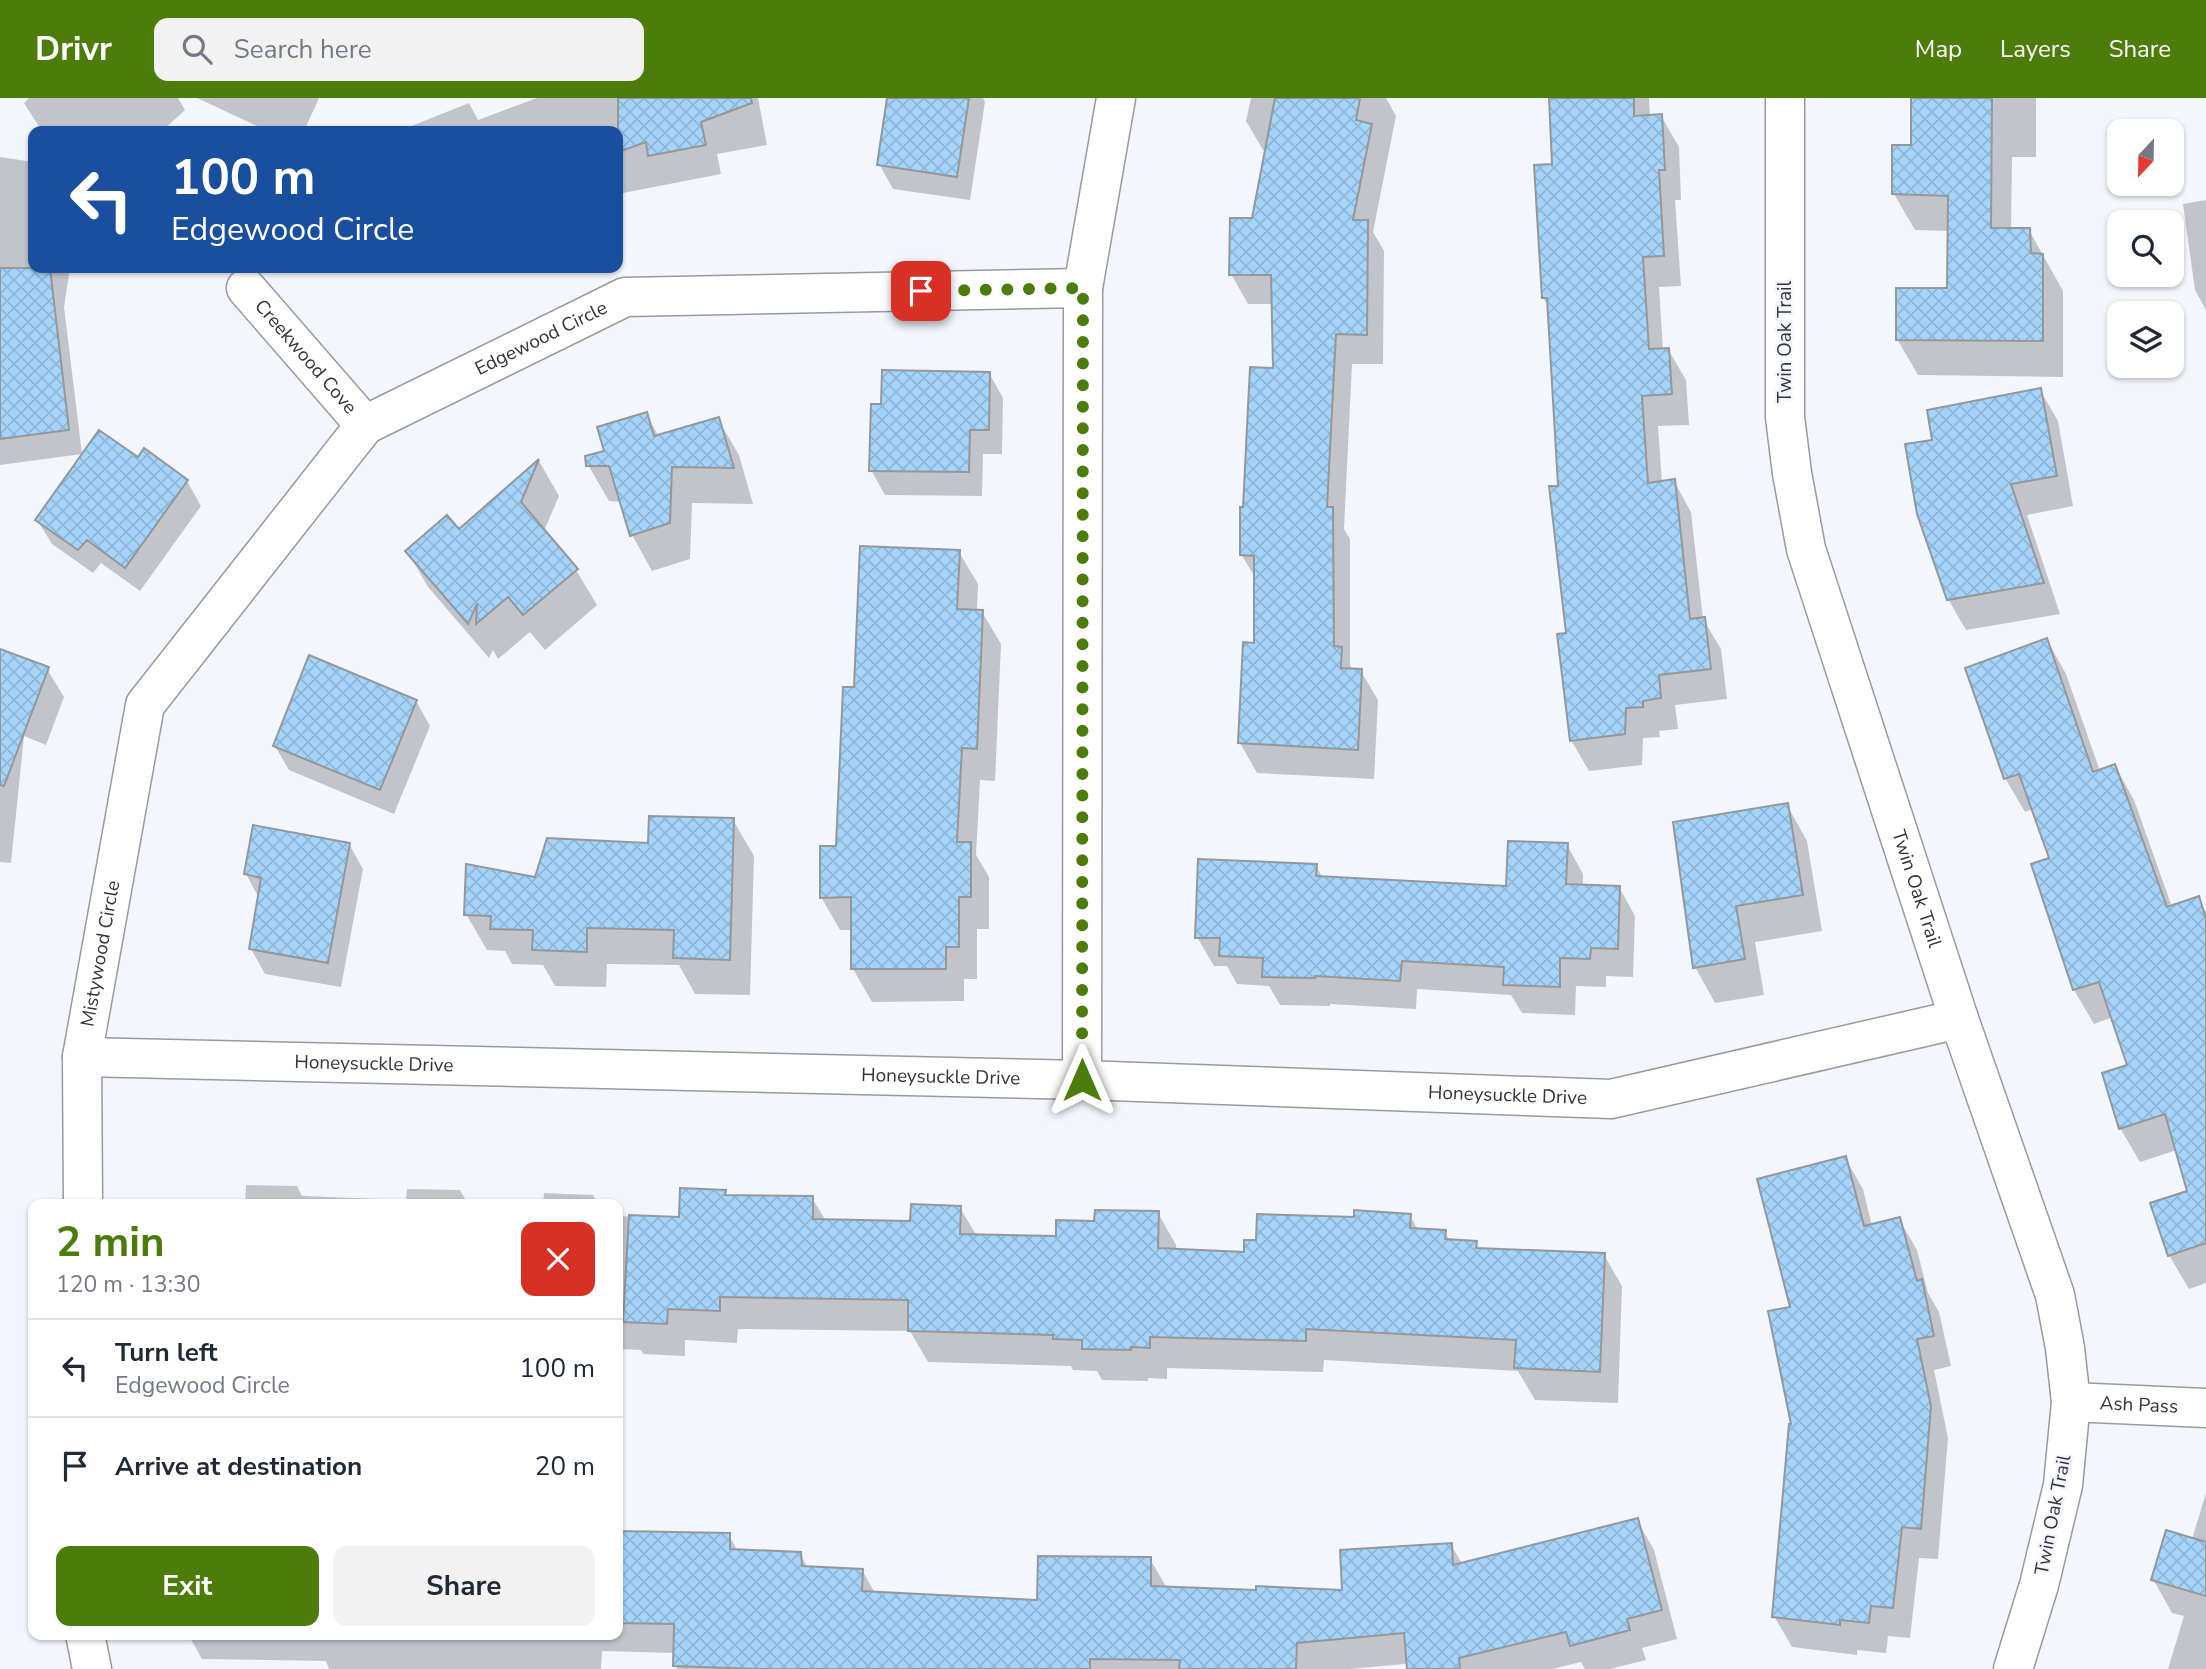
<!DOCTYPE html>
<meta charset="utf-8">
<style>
body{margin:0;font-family:"Nunito Sans",sans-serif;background:#f2f2f3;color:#1f2937;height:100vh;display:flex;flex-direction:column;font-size:26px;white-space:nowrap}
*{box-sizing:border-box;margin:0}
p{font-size:23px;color:#747a83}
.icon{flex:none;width:38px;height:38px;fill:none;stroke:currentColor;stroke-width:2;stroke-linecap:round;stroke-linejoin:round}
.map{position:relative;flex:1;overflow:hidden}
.details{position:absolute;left:28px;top:1101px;width:595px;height:441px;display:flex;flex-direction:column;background:#fff;border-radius:14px;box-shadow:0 2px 5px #0004}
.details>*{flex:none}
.hud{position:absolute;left:28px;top:28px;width:595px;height:147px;border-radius:14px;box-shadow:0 2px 5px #0004;background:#1a4fa0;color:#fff;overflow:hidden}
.needle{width:46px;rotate:202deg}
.tools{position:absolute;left:2107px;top:21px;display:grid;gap:14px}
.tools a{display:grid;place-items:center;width:77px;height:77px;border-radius:14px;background:#fff;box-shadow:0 2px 5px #0004;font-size:35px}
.pin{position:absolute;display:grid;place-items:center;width:60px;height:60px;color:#fff;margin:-30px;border-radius:14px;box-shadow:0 4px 10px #0006}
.me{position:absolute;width:77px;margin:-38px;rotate:0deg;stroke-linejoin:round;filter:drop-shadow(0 0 5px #0008)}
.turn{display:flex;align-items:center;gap:24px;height:147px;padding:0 28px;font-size:32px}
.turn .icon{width:91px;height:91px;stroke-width:2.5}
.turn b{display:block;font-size:49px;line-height:60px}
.round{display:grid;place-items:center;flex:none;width:74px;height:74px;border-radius:14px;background:#f2f2f3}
.headline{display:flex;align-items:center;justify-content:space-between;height:119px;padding:0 28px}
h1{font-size:42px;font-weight:700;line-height:52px;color:#4c7d0b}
.button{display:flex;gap:14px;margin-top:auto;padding:14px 28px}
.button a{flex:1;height:80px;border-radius:14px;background:#4c7d0b;color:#fff;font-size:28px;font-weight:700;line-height:80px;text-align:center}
.button a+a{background:#f2f2f3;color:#1f2937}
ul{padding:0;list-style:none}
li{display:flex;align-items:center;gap:21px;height:98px;padding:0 28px;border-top:2px solid #e0e1e3}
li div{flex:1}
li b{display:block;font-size:26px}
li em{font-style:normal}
header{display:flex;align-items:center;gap:42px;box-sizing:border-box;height:98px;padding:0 35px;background:#4c7d0b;color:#fff}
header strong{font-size:33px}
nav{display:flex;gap:38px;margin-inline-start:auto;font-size:24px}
.search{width:490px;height:63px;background:#f2f2f3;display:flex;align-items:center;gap:18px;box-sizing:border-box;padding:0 24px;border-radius:14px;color:#747a83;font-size:26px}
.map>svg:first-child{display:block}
.shadow{fill:#0003}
.building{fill:url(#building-cross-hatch);stroke:#92989c;stroke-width:2}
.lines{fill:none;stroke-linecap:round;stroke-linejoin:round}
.street-casing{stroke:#989aa1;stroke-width:41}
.street{stroke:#fff;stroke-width:38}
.route{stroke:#4c7d0b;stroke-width:12;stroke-dasharray:0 21.6}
.labels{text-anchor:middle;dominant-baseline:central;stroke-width:5;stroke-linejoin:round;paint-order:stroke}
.street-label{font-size:19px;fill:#333437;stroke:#f4f6fd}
</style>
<header>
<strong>Drivr</strong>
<div class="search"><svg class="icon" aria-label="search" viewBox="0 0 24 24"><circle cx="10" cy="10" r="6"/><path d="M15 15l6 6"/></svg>Search here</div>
<nav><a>Map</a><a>Layers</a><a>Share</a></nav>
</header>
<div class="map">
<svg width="2206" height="1571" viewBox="0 0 2206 1571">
<defs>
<pattern id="building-cross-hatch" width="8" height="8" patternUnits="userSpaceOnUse" patternTransform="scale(1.75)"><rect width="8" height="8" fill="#a5d3f9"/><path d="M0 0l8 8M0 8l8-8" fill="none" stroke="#8eb6d6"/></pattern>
</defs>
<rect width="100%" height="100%" fill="#f4f6fd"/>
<path class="shadow" d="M 29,0 L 178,0 L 185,12 L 162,33 L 42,33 L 24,5 Z
M 319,0 L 304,33 L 268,33 L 197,0 Z
M 537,0 L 758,0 L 767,47 L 717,56 L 721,76 L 618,96 L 618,33 L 399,33 L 469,5 L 478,22 Z
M 889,0 L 983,0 L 985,4 L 970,102 L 893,91 L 879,66 Z
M 1251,0 L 1386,0 L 1396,18 L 1373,134 L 1384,153 L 1383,266 L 1352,266 L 1344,431 L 1350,441 L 1350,567 L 1353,572 L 1361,573 L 1378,602 L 1374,681 L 1257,675 L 1240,645 L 1255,546 L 1256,481 L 1241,456 L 1245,411 L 1275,272 L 1274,206 L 1248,206 L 1231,176 L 1254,122 L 1267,53 L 1263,52 L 1246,23 Z
M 1551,0 L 1649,0 L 1650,19 L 1661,18 L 1679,49 L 1681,102 L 1675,102 L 1681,188 L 1659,189 L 1663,252 L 1668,251 L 1686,282 L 1689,327 L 1658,328 L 1662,385 L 1674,383 L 1691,414 L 1703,521 L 1721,551 L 1727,601 L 1675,607 L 1678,631 L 1659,633 L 1660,639 L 1643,640 L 1642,667 L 1589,673 L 1571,642 L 1550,211 L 1543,200 L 1554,68 Z
M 1913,0 L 2036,0 L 2036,59 L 2012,59 L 2011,132 L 2029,132 L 2063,193 L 2063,279 L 1918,277 L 1897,241 L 1949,192 L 1949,133 L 1915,132 L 1894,96 L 1912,48 Z
M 0,59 L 33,64 L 33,170 L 70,170 L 64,209 L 82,356 L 0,367 Z
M 2206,102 L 2206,212 L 2195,192 L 2183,106 Z
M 989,275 L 1003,300 L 1002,356 L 983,356 L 982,398 L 885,397 L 871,372 L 883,307 Z
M 2040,292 L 2058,323 L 2073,408 L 2027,417 L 2060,516 L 1966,532 L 1948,501 L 1934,343 Z
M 646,316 L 659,339 L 718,321 L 739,357 L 753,406 L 692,405 L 690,461 L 652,473 L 632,437 L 622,404 L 609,403 L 588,367 L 606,354 Z
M 539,363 L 559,398 L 544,433 L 576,472 L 597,507 L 545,552 L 530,534 L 498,561 L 493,552 L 489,560 L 428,489 L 407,453 L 458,433 Z
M 187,383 L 201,408 L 140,493 L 101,465 L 93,475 L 52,446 L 37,422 Z
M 959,454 L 978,486 L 977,513 L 982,514 L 1001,546 L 995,683 L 980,682 L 976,757 L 989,779 L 989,831 L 977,831 L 977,881 L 964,881 L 964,903 L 872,904 L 853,871 L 853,832 L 840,832 L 821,799 L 838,750 L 856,591 Z
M 2047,542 L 2066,576 L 2100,673 L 2115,668 L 2134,702 L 2172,809 L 2198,800 L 2206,814 L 2206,1185 L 2189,1191 L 2169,1157 L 2189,1094 L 2177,1052 L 2140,1064 L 2120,1030 L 2129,968 L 2113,919 L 2094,926 L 2074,892 L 2051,761 L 2033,711 L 2025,714 L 2005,680 Z
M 0,553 L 47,571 L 64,599 L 46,647 L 24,638 L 11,765 L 0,764 Z
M 416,603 L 430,628 L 394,716 L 289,672 L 275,648 Z
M 1787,707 L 1807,743 L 1822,833 L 1755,844 L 1764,897 L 1715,905 L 1695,869 Z
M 733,722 L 754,758 L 750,897 L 695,896 L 679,867 L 607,866 L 606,889 L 555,888 L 543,867 L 512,866 L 505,853 L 487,852 L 466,816 L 536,781 Z
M 349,746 L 363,771 L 341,889 L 265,876 L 251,851 L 259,800 L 246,776 Z
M 1567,747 L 1583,776 L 1583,789 L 1619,789 L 1635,818 L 1633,879 L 1606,878 L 1606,889 L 1576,888 L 1575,917 L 1522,915 L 1511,897 L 1417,891 L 1416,911 L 1330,906 L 1330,908 L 1280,907 L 1269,888 L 1237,886 L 1227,868 L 1214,868 L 1197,839 L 1316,768 L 1323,780 L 1508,790 Z
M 1845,1060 L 1863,1091 L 1872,1128 L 1899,1121 L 1917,1152 L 1928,1195 L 1939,1214 L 1951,1268 L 1934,1272 L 1948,1340 L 1938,1461 L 1919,1460 L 1910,1540 L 1888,1538 L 1886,1555 L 1857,1552 L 1857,1557 L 1792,1549 L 1774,1518 L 1793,1328 L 1792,1210 Z
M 246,1087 L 297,1088 L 302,1098 L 406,1102 L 407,1091 L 460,1092 L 468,1106 L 245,1106 Z
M 725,1094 L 727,1099 L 812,1100 L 826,1123 L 912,1124 L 960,1110 L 977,1138 L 1058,1140 L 1096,1125 L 1158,1115 L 1176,1147 L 1176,1153 L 1245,1155 L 1258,1144 L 1356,1121 L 1410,1118 L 1418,1132 L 1445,1134 L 1450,1143 L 1476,1144 L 1480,1152 L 1604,1157 L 1622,1188 L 1618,1305 L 1535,1302 L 1518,1273 L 1324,1262 L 1323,1274 L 1167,1270 L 1167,1281 L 1148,1280 L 1148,1283 L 1102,1282 L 1097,1273 L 1073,1272 L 1071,1268 L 928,1264 L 910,1233 L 738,1231 L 737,1245 L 685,1242 L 685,1258 L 643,1256 L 641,1252 L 618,1251 L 618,1118 L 680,1121 Z
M 544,1095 L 593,1097 L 598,1106 L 543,1106 Z
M 2206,1395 L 2206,1571 L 2168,1571 L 2184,1518 L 2172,1515 L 2153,1481 L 2192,1441 Z
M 1637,1422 L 1654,1452 L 1677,1541 L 1642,1550 L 1646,1562 L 1610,1571 L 1585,1571 L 1581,1564 L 1552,1571 L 1413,1571 L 1415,1565 L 1350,1571 L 677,1571 L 676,1555 L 602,1553 L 601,1571 L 329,1571 L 326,1563 L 202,1561 L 188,1536 L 618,1536 L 619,1435 L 729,1437 L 738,1454 L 800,1456 L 808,1470 L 862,1472 L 875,1495 L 1039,1504 L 1150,1461 L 1167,1490 L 1257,1494 L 1344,1493 L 1451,1447 L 1463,1467 Z"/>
<path class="building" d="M 618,0 L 751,0 L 752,5 L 701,24 L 706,47 L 648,58 L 646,44 L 618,54 Z
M 887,0 L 969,0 L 957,79 L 877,67 Z
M 1275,0 L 1360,0 L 1356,22 L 1372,26 L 1353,122 L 1368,122 L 1367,237 L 1336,236 L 1327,409 L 1333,409 L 1334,548 L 1342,549 L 1341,570 L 1362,571 L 1358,652 L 1238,645 L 1243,544 L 1254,545 L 1254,458 L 1240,457 L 1240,409 L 1243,409 L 1250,269 L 1273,270 L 1271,177 L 1229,177 L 1230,120 L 1252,120 Z
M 1549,0 L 1634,0 L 1634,18 L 1662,16 L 1665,72 L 1659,72 L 1664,158 L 1643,159 L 1649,251 L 1669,250 L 1672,296 L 1642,298 L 1648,385 L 1675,381 L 1690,521 L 1705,519 L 1711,571 L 1659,577 L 1661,600 L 1643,603 L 1643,609 L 1626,610 L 1625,636 L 1570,643 L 1557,536 L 1566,535 L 1549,388 L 1558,388 L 1547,200 L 1542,200 L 1534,67 L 1552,66 Z
M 1911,0 L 1992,0 L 1991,130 L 2030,130 L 2031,155 L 2043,156 L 2043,243 L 1896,242 L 1896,190 L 1947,190 L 1948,98 L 1892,96 L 1892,47 L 1911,47 Z
M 0,170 L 50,170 L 69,332 L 0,341 Z
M 882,272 L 990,274 L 989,332 L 970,332 L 969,374 L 869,373 L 871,306 L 881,306 Z
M 2041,290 L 2057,378 L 2011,386 L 2044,485 L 1947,502 L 1917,416 L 1905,346 L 1932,342 L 1927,312 Z
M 647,314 L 654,338 L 719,319 L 734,370 L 672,369 L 670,425 L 630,438 L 609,368 L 586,368 L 585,358 L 604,353 L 597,329 Z
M 99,332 L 138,359 L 144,350 L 188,382 L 125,470 L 87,442 L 78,452 L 35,422 Z
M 539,361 L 521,404 L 578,471 L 523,517 L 508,499 L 476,526 L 477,506 L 468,526 L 405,453 L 447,417 L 459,431 Z
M 860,448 L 960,452 L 957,511 L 983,512 L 977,651 L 962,650 L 957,744 L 971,744 L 971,799 L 959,799 L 959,849 L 946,849 L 946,871 L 851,871 L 851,799 L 820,800 L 820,748 L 836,748 L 843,589 L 854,589 Z
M 2047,540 L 2093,674 L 2115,666 L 2167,809 L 2199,798 L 2206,821 L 2206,1145 L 2168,1158 L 2150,1105 L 2187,1093 L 2165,1016 L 2119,1031 L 2102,975 L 2127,967 L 2099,884 L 2073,892 L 2031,766 L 2049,760 L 2019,676 L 2004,681 L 1965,570 Z
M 0,551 L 49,569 L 4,688 L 0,687 Z
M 309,557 L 417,602 L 380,692 L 273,648 Z
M 1788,705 L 1803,797 L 1736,808 L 1745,861 L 1693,870 L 1673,724 Z
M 649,718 L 734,720 L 730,862 L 673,860 L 674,832 L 587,830 L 587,854 L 532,852 L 533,832 L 490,831 L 491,818 L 464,817 L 466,766 L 535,779 L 547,740 L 648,745 Z
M 253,727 L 350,745 L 328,865 L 249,851 L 261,780 L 244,776 Z
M 1508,743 L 1568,745 L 1566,786 L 1620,788 L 1618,851 L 1591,850 L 1590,861 L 1560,860 L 1560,889 L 1503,887 L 1504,869 L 1402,863 L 1400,883 L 1315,878 L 1315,880 L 1262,879 L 1263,860 L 1219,858 L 1220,840 L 1195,840 L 1198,761 L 1317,766 L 1316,778 L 1506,788 Z
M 1846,1058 L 1864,1128 L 1900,1119 L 1917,1183 L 1922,1181 L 1934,1238 L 1917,1241 L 1931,1308 L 1921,1431 L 1902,1429 L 1893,1510 L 1871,1508 L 1869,1525 L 1840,1522 L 1840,1527 L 1772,1519 L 1789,1326 L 1791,1326 L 1768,1213 L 1790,1209 L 1757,1081 Z
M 680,1090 L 726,1092 L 725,1097 L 813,1098 L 813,1121 L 910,1123 L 911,1106 L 961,1108 L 960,1136 L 1056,1138 L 1056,1122 L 1094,1123 L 1095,1112 L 1159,1113 L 1158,1150 L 1244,1154 L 1244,1142 L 1256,1142 L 1257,1116 L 1354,1119 L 1354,1112 L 1411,1116 L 1410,1130 L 1446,1132 L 1445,1141 L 1477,1143 L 1476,1150 L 1605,1155 L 1600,1274 L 1514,1270 L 1516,1242 L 1306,1231 L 1306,1243 L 1150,1239 L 1150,1250 L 1131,1249 L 1131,1252 L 1082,1251 L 1082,1242 L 1053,1241 L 1053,1237 L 908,1233 L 908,1202 L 720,1199 L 720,1213 L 668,1211 L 667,1226 L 623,1224 L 629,1117 L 679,1119 Z
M 1638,1420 L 1662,1512 L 1627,1521 L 1630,1532 L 1570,1548 L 1566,1534 L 1459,1560 L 1460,1571 L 1407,1571 L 1404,1535 L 1297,1545 L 1296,1571 L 1179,1571 L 1180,1562 L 1090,1561 L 1090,1571 L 758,1571 L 673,1568 L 674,1526 L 618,1525 L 618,1433 L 730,1435 L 730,1451 L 801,1454 L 802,1468 L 863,1471 L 862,1493 L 1037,1502 L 1038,1458 L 1151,1459 L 1151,1488 L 1256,1492 L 1256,1488 L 1342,1492 L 1340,1452 L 1452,1445 L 1453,1467 Z
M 2166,1432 L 2206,1444 L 2206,1498 L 2151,1482 Z"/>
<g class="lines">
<defs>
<g id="street">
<path id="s1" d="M 1785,0 L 1785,319 L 1792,375 L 1806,451 L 1959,921 L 2055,1197 L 2065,1250 L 2071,1304 L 2063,1387 L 2039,1487 L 2013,1571"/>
<path id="s2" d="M 246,190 L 365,327"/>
<path id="s3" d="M 82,959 L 1082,982 L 1611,1001 L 1959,921"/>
<path d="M 1082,982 L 1083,190 L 1116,0"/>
<path id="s4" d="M 83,1106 L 82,959 L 145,607 L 365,327 L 625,199 L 1083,190"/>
<path id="s5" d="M 2071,1304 L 2206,1310"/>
<path d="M 85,1536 L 92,1571"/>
</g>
</defs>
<use href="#street" class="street-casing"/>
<use href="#street" class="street"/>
</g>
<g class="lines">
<path class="route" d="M 921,193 L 1083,190 L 1082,982"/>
</g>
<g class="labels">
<g class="street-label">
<text stroke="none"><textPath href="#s4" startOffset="1057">Edgewood Circle</textPath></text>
<text transform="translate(1785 244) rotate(-90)">Twin Oak Trail</text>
<text stroke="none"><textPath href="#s2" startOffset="91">Creekwood Cove</textPath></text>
<text stroke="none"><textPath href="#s1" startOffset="810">Twin Oak Trail</textPath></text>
<text stroke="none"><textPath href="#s4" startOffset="252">Mistywood Circle</textPath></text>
<text stroke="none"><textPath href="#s3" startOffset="292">Honeysuckle Drive</textPath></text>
<text stroke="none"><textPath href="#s3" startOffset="859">Honeysuckle Drive</textPath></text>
<text stroke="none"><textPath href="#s3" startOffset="1426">Honeysuckle Drive</textPath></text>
<text stroke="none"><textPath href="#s5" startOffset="68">Ash Pass</textPath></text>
<text transform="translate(2053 1417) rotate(-79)">Twin Oak Trail</text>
</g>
</g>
</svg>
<div class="tools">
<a><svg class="needle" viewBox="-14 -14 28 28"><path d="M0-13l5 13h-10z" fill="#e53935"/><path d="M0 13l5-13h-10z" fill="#747a83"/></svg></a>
<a><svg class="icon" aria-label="search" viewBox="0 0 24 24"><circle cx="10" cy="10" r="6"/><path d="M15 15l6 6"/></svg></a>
<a><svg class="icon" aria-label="layers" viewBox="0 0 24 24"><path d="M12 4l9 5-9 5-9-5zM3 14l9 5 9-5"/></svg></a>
</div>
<div class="pin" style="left:921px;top:193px;background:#d93025"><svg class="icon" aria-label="arrive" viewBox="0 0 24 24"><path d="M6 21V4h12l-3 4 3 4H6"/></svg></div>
<svg class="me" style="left:1082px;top:982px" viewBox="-20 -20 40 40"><path d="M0-17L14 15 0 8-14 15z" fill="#4c7d0b" stroke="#fff" stroke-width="4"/></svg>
<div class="hud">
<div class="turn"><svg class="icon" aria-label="left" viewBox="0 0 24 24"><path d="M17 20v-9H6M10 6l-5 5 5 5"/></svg><div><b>100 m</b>Edgewood Circle</div></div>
</div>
<section class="details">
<div class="headline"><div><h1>2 min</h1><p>120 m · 13:30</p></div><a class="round" style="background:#d93025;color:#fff"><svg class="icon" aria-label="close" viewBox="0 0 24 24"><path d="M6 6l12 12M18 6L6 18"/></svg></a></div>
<ul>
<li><svg class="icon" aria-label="left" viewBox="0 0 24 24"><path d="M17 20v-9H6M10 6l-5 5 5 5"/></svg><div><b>Turn left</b><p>Edgewood Circle</p></div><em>100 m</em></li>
<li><svg class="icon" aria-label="arrive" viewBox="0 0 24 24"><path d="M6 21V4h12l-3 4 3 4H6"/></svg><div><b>Arrive at destination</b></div><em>20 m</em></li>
</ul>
<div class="button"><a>Exit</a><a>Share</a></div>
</section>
</div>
